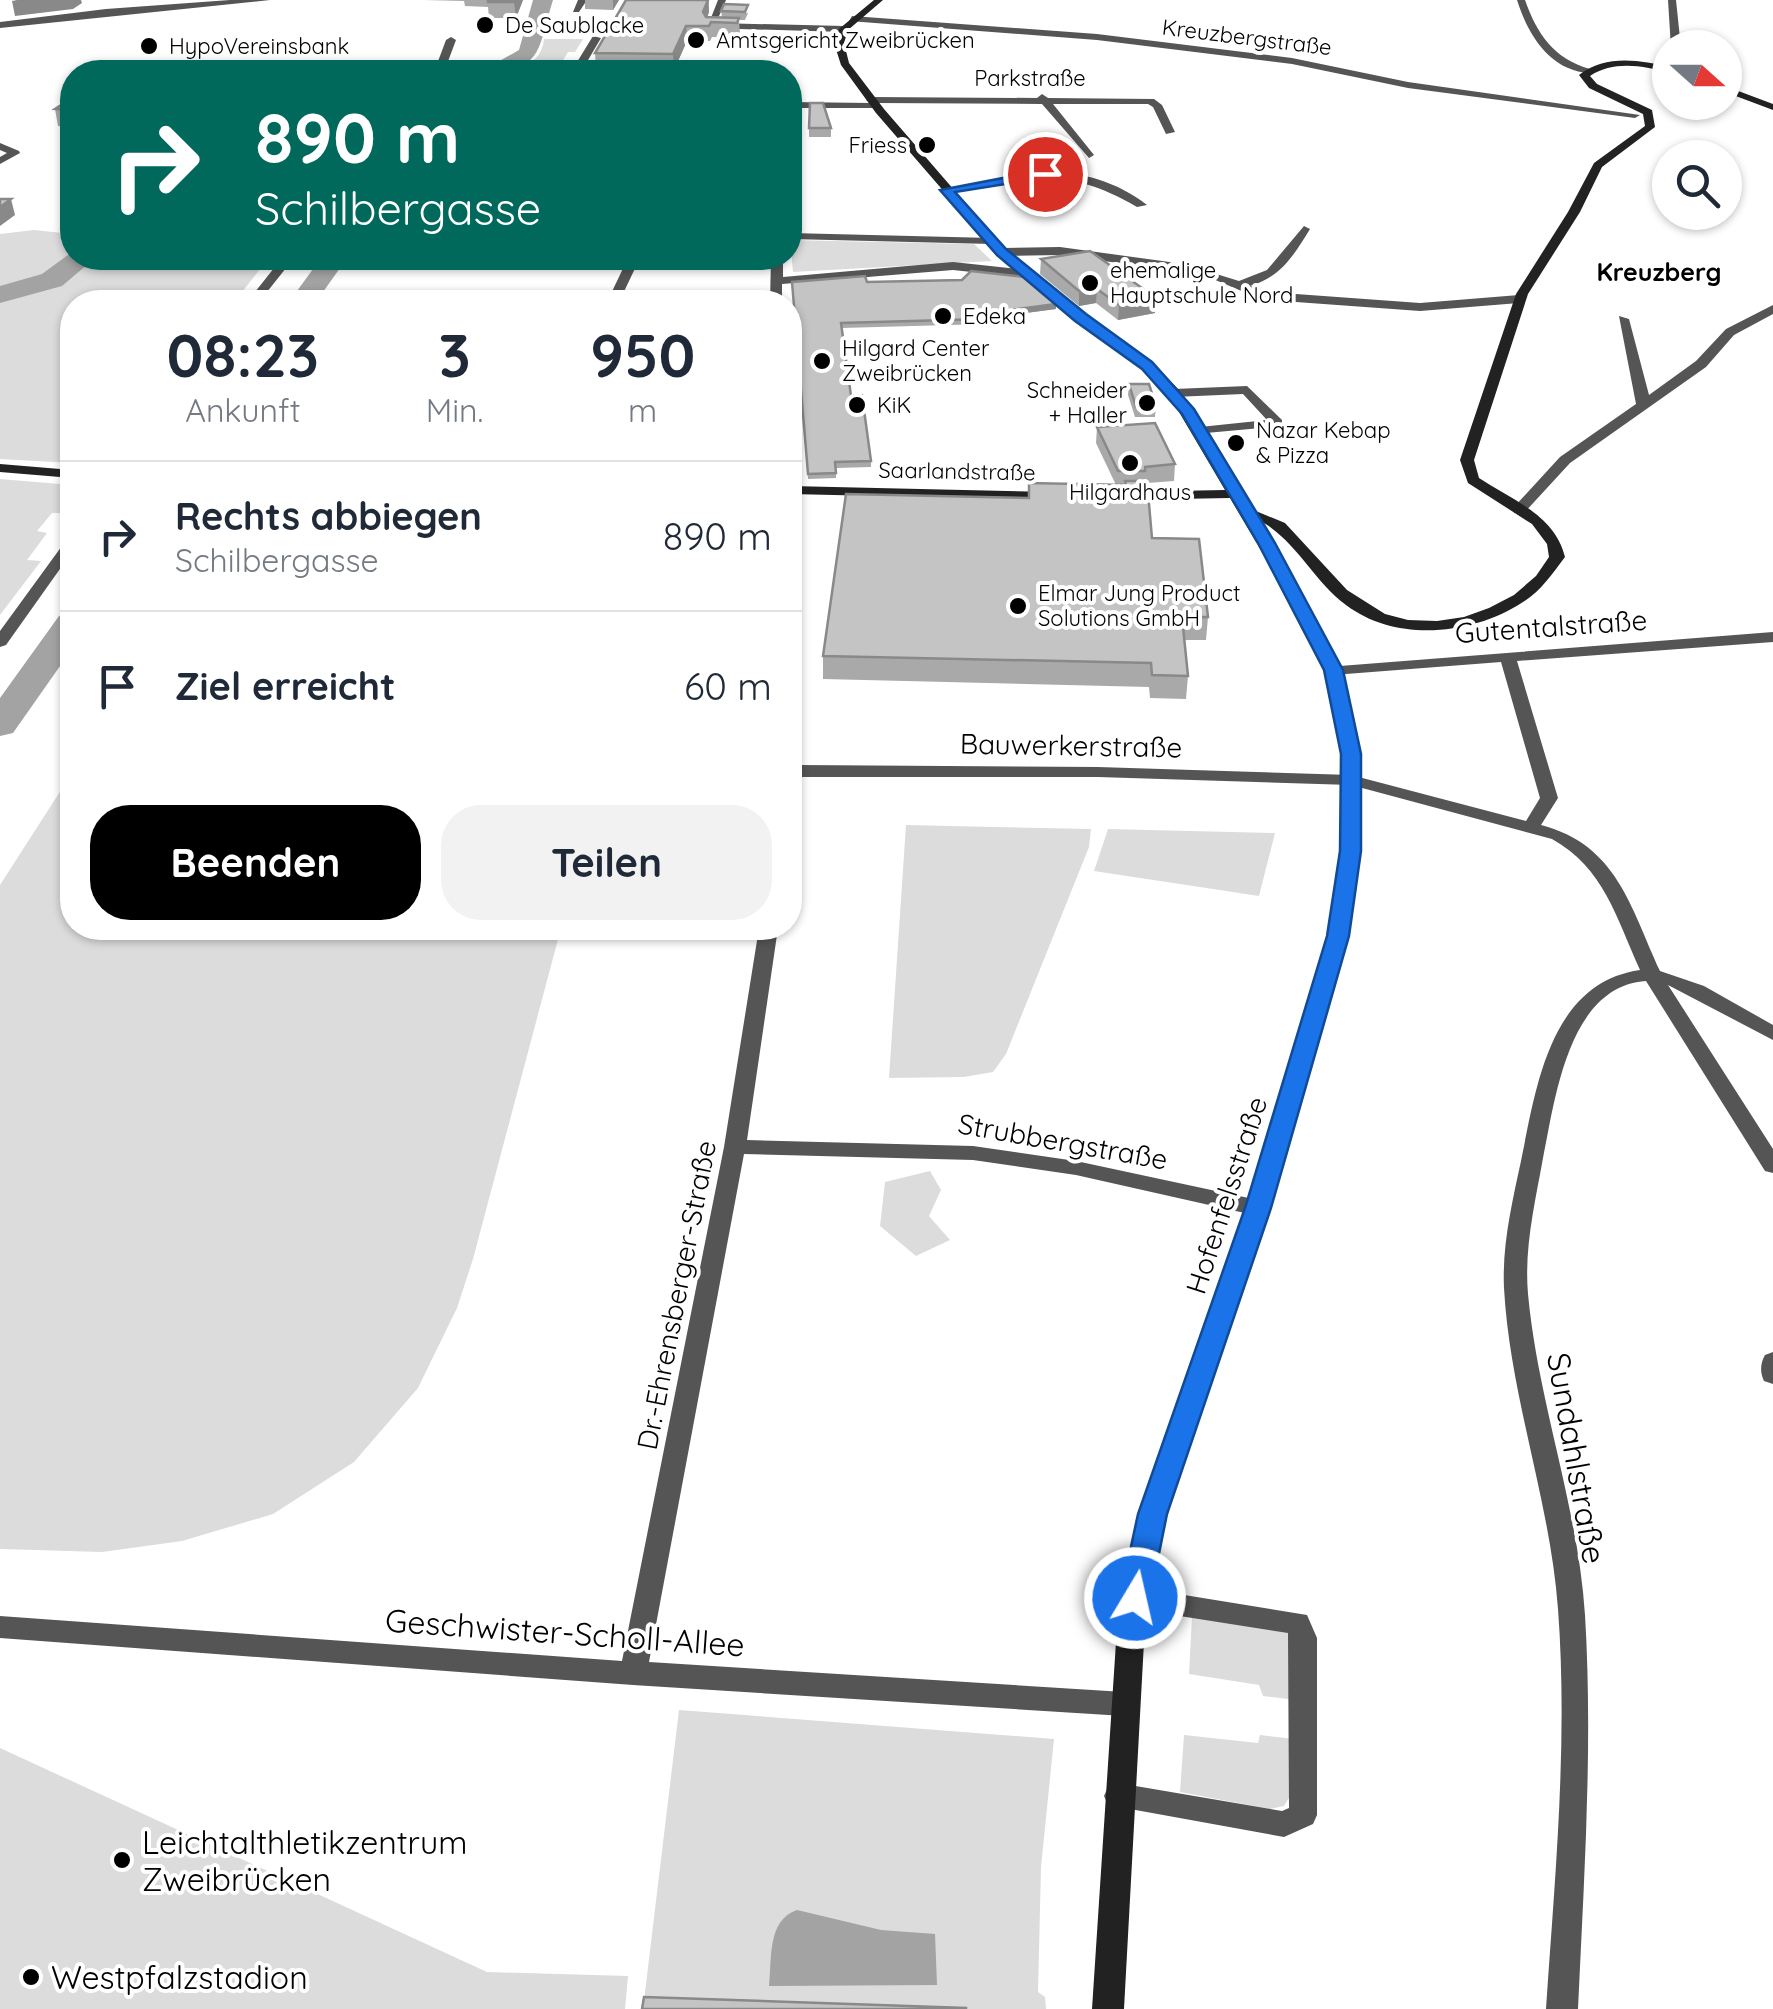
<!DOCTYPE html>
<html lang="de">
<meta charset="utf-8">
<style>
body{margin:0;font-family:Quicksand,sans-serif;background:#f2f2f3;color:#1f2937;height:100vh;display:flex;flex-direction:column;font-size:38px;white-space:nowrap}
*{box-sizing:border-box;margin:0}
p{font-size:32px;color:#747a83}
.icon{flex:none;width:55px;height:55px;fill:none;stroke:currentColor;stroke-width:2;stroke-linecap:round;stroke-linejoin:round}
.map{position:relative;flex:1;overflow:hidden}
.drawer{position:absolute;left:60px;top:290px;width:742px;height:650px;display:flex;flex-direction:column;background:#fff;border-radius:40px;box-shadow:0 2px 8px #0004}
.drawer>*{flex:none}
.guide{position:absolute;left:60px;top:60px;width:742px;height:210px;border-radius:40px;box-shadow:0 2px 8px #0004;background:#00695c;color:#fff;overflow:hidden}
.needle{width:65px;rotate:111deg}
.tools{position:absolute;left:1652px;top:30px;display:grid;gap:20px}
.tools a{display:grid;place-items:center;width:90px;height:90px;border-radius:50%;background:#fff;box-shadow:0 2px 8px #0004;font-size:50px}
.pin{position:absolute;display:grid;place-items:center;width:85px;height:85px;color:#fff;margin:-42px;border:5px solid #fff;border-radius:50%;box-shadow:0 2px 10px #0007}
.me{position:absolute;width:110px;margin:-55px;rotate:9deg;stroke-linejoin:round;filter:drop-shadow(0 0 8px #0008)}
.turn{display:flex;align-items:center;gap:35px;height:210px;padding:0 30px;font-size:45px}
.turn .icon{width:130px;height:130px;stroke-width:2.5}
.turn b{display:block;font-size:70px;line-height:85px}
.eta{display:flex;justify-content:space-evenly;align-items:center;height:170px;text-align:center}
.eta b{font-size:60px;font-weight:700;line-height:70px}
.cta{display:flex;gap:20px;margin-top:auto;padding:20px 30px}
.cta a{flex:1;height:115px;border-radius:40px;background:#000;color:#fff;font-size:40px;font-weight:700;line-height:115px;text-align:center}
.cta a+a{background:#f2f2f3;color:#1f2937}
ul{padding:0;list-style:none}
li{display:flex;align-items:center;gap:30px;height:150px;padding:0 30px;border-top:2px solid #e0e1e3}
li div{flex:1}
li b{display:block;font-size:38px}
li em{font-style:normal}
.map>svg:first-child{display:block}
.green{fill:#dcdcdc}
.water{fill:#a3a3a3}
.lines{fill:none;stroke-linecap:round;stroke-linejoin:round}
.river{fill:#a3a3a3;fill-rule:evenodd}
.street{fill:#555;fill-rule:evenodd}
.secondary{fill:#222;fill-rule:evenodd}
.wall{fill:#a9a9a9}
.shaded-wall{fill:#898989}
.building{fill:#c4c4c4;stroke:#898989;stroke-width:2.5}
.route{fill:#1a73e8;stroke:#114b97;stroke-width:2.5}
.poi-dot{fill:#000;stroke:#fff;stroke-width:4}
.labels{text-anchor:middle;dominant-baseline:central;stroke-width:8;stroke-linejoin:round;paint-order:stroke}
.far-poi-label{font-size:22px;fill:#000;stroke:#fff;text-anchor:start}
.far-street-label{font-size:22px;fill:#000;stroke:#fff}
.far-neighbourhood-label{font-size:25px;font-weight:bold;fill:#000;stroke:#fff}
.street-label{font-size:28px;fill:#000;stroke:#fff}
.near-street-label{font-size:32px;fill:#000;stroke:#fff}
.near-poi-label{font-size:32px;fill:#000;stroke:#fff;text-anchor:start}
</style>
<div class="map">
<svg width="1773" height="2009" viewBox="0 0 1773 2009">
<rect width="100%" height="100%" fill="#fff"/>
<path class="green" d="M 544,39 L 583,39 L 575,52 L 568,52 L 556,72 L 504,72 C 525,66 541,63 544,39 Z
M 34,230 L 72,234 L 72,258 L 269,258 L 234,302 L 72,302 L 72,463 L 0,459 L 0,234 Z
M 790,240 L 974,244 L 992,261 L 793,272 Z
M 0,479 L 72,485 L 72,513 L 52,513 L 37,531 L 47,533 L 27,560 L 41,561 L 0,615 Z
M 72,773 L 72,928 L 561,928 L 473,1259 L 457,1308 L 418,1388 L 354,1462 L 273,1514 L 182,1541 L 102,1552 L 0,1549 L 0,885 Z
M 906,825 L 1091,829 L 1089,847 L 1006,1054 L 993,1072 L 964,1077 L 889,1078 Z
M 1108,829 L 1275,833 L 1259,896 L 1094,871 Z
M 930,1171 L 941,1190 L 929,1216 L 950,1240 L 916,1256 L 880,1226 L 885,1182 Z
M 1192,1617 L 1292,1633 L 1296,1700 L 1263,1696 L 1259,1685 L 1189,1674 Z
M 679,1710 L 1054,1739 L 1041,1867 L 1038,1992 L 1045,1997 L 1046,2009 L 643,2009 Z
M 1184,1735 L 1258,1743 L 1260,1735 L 1294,1739 L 1292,1793 L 1284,1806 L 1270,1809 L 1180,1792 Z
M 0,1748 L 487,1972 L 628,1976 L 625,2009 L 0,2009 Z"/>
<path class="water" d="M 797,1910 L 881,1930 L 935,1934 L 937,1985 L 769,1986 C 772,1959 767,1920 797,1910 Z"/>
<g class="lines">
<path class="river" d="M 533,0 L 553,0 C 537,51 544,72 480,72 L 519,50 Z
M 72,252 L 72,258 L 95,258 L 62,286 L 0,303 L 0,286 L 42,274 Z
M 321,258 L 347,258 L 316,302 L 289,302 Z
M 72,613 L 72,649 L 13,733 L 0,736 L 0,698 L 59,616 Z"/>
<path class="street" d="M 230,0 L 270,0 L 0,28 L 0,22 L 106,9 Z
M 578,0 L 587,0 L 579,12 L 573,12 Z
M 718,0 L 726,0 L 716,23 L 844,26 L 849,29 L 844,32 L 707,28 Z
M 1517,0 L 1525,0 C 1537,34 1554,59 1590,69 L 1590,73 C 1550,71 1528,35 1517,0 Z
M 1668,0 L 1676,0 L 1681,48 L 1671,48 Z
M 852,16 L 1097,34 L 1292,58 L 1408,82 L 1640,115 L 1635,118 L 1408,88 L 1292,64 L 1097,40 L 849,21 Z
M 593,36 L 601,38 L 581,72 L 571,72 Z
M 451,37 L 456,40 L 444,72 L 434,72 L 446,40 Z
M 1042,94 L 1048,98 L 1154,99 L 1162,105 L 1175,132 L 1166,134 L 1153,107 L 1148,104 L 1053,104 L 1094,155 L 1089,158 L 1042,104 L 876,103 L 880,108 L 790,108 L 790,102 L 871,103 L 866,100 L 871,97 L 1037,98 Z
M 0,143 L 19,151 L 20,153 L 0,164 L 0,157 L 7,153 L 0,150 Z
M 1046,171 C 1082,172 1118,182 1147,205 L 1137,207 C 1059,162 1030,182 947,192 L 941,189 Z
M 1304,226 L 1310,229 C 1294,255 1281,277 1250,286 L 1296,294 L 1420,303 L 1519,295 L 1525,299 L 1519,303 L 1420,311 L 1296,302 L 1251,295 L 1213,279 L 1184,272 L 1060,255 L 1002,256 L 996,252 L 1002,248 L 1060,247 L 1184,264 L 1239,281 L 1267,270 Z
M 790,233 L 992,238 L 998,241 L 992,244 L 790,239 Z
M 282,258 L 294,258 L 259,302 L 247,302 Z
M 628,258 L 640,258 L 619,302 L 607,302 Z
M 771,258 L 783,258 L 783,277 L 953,262 L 1027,270 L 1033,274 L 1027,278 L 953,270 L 782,284 L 782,302 L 770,302 Z
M 1773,305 L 1773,314 L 1734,335 L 1706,367 L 1570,463 L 1524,513 L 1514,513 L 1514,507 L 1560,457 L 1636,404 L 1619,316 L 1629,319 L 1649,395 L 1696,361 L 1726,329 Z
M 1247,386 L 1282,420 L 1282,426 L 1195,434 L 1193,431 L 1200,427 L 1267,420 L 1243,394 L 1174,397 L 1167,393 L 1174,389 Z
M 72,538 L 72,552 L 6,645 L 0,647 L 0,631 L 67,539 Z
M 1773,632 L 1773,642 L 1517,661 L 1558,798 L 1541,825 C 1617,845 1630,906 1660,971 L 1704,986 L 1773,1025 L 1773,1040 L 1668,985 L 1773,1149 L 1773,1173 L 1765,1171 L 1646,981 C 1568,986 1555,1100 1543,1158 C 1535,1203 1524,1248 1528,1294 C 1538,1402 1578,1506 1585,1615 C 1593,1746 1584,1878 1578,2009 L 1546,2009 C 1555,1876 1568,1742 1558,1609 C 1550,1500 1510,1397 1504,1288 C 1502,1245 1512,1203 1521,1161 C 1536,1089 1549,983 1640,970 C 1616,917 1604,868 1552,839 L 1351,785 L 1098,777 L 790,777 L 790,692 L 798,697 L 799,765 L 1098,767 L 1351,775 L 1526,821 L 1540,798 L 1501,662 L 1333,675 L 1327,673 L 1327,667 Z
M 759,928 L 778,928 L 747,1140 L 973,1146 L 1076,1161 L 1258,1200 L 1266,1203 L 1269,1208 L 1266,1213 L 1258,1216 L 1076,1175 L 973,1160 L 744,1154 L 649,1662 L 1124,1692 L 1134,1696 L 1138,1704 L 1134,1712 L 1124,1716 L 633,1685 L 0,1638 L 0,1616 L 622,1661 L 724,1147 Z
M 1773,1352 L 1773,1384 L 1764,1381 C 1760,1373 1760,1364 1765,1355 Z
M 1135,1587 L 1307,1615 L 1317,1638 L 1317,1815 L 1313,1824 L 1284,1837 L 1108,1805 L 1104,1796 L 1108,1787 L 1118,1783 L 1282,1811 L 1289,1808 L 1288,1633 L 1135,1609 L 1126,1606 L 1122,1598 L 1126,1590 Z"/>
<path class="secondary" d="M 874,0 L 883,0 L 848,30 L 844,43 L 849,63 L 884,109 L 1006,250 L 1084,315 L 1152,362 L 1179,390 L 1251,509 L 1285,523 L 1347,590 L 1385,614 L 1408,620 L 1437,621 L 1464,617 L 1489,608 L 1514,595 L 1536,576 L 1549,557 L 1547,544 L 1532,524 L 1468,483 L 1460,460 L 1516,294 L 1568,212 L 1594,163 L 1645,126 L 1643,114 L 1589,88 L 1579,75 C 1605,54 1640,60 1670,67 L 1670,73 C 1644,66 1614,60 1590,76 L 1597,84 L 1652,110 L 1655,127 L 1602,167 L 1580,212 L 1528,294 L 1474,460 L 1479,478 C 1512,500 1555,515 1565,557 C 1552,574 1541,591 1523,602 C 1473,635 1396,643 1346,605 C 1312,580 1296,539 1257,519 L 1298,586 L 1341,670 L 1360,753 L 1359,851 L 1348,936 L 1269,1208 L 1165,1514 L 1154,1559 L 1144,1642 L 1124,2009 L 1092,2009 L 1116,1642 L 1128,1559 L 1139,1514 L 1247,1208 L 1328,936 L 1341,851 L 1342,753 L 1325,670 L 1282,586 L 1230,498 L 1122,500 L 1115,496 L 1122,492 L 1225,490 L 1169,395 L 1142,368 L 1076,321 L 998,254 L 876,113 L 841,65 L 834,43 L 839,29 Z
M 1725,86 L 1773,104 L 1773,110 L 1725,92 Z
M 0,464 L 72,470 L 72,478 L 0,472 Z
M 790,486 L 1053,492 L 1060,496 L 1053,500 L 790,494 Z"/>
</g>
<path class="wall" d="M 424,0 L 523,0 L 516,18 L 489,18 L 488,7 L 465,6 L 464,1 Z
M 585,0 L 619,0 L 613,10 L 585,9 Z
M 626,0 L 709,0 L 709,12 L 707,17 L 722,17 L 721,11 L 748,13 L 745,20 L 739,20 L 740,33 L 738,38 L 712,37 L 710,41 L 687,41 L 674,70 L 596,68 L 595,53 Z
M 72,98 L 72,127 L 58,126 L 55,109 Z
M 809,128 L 831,128 L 831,137 L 809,137 Z
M 1041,259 L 1156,298 L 1155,313 L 1118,320 L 1096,303 L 1079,306 L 1040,274 Z
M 792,282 L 867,282 L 1056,309 L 1010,315 L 984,324 L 842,328 L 851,396 L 871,461 L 871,467 L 836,468 L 836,478 L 808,479 Z
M 1129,384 L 1156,406 L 1155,417 L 1135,417 L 1128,395 Z
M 1097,427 L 1175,464 L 1174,481 L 1147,483 L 1152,538 L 1208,617 L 1206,640 L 1185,640 L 1188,676 L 1186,699 L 1150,698 L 1149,687 L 823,679 L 823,656 L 1116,485 L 1096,443 Z"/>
<path class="shaded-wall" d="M 17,0 L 81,0 L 82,3 L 73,9 L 15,16 L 12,1 Z
M 515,0 L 523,0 L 516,18 L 514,2 Z
M 613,0 L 619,0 L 613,10 Z
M 708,0 L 709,12 L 704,27 L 703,12 Z
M 686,26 L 687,41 L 674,70 L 673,54 Z
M 11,199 L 15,215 L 0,226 L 0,207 Z
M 1097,289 L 1096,303 L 1079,306 L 1079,291 Z
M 1156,298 L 1155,313 L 1118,320 L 1119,305 Z
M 1056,304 L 1056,309 L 1010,315 L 984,324 L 984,319 L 1011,310 Z"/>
<path class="building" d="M 488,0 L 515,0 L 514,2 L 488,2 Z
M 626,0 L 708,0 L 703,12 L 706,17 L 739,18 L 737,23 L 711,22 L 709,26 L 686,26 L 673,54 L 595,53 Z
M 724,4 L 748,5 L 745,12 L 721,11 Z
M 125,64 L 168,67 L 159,72 L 112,72 Z
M 72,98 L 72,110 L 55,109 Z
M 810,103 L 823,103 L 831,128 L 809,128 Z
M 0,199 L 11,199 L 0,207 Z
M 1090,251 L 1156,298 L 1119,305 L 1097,289 L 1079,291 L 1041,259 Z
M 971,271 L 1024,277 L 1056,304 L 1011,310 L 984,319 L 841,323 L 851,396 L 862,395 L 871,461 L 835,462 L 836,473 L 808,474 L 792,282 L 865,276 L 867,282 L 962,280 Z
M 1129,384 L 1149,384 L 1156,406 L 1136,407 Z
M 1155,423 L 1175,464 L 1145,467 L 1145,471 L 1118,471 L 1097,427 Z
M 1125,481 L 1147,481 L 1152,538 L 1199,539 L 1208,617 L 1182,617 L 1188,676 L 1152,675 L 1151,663 L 823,656 L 846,494 L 1029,498 L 1029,483 L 1126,485 Z
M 644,1997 L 966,2008 L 966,2009 L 642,2009 Z"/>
<path class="route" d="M 1045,170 L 1049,177 L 955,192 L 1006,249 L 1086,314 L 1152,362 L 1194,409 L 1275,543 L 1343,670 L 1361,754 L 1361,851 L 1349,936 L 1271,1208 L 1167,1514 L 1150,1598 L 1146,1607 L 1135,1611 L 1125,1607 L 1120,1598 L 1138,1514 L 1245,1208 L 1327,936 L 1340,851 L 1341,754 L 1324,670 L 1258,543 L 1182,414 L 1142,369 L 1075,321 L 997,255 L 940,190 Z"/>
<g class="poi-dot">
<circle cx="485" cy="25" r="10"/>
<circle cx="696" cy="40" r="10"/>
<circle cx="149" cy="46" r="10"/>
<circle cx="927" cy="145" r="10"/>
<circle cx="1090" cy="283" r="10"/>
<circle cx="943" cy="316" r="10"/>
<circle cx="822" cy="361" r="10"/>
<circle cx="1147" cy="403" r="10"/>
<circle cx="857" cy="405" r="10"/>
<circle cx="1236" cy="443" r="10"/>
<circle cx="1130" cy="463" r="10"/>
<circle cx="1018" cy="606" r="10"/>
<circle cx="122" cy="1860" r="10"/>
<circle cx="31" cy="1977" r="10"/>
</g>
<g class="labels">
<g class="far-poi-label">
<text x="505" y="25">De Saublacke</text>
<text x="716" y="40">Amtsgericht Zweibrücken</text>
<text x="169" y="46">HypoVereinsbank</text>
<text x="907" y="145" text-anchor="end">Friess</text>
<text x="1110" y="270">ehemalige<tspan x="1110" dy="25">Hauptschule Nord</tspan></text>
<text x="963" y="316">Edeka</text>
<text x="842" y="348">Hilgard Center<tspan x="842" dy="25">Zweibrücken</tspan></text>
<text x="1127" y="390" text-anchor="end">Schneider<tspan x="1127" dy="25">+ Haller</tspan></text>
<text x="877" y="405">KiK</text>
<text x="1256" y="430">Nazar Kebap<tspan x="1256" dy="25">&amp; Pizza</tspan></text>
<text x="1130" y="492" text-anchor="middle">Hilgardhaus</text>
<text x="1038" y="593">Elmar Jung Product<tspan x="1038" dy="25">Solutions GmbH</tspan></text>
</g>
<g class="far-street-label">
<text transform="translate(1247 37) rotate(7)">Kreuzbergstraße</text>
<text x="1030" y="78">Parkstraße</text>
<text transform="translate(957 471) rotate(1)">Saarlandstraße</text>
</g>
<g class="far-neighbourhood-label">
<text x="1659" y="271">Kreuzberg</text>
</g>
<g class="street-label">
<text transform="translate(1551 626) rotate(-4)">Gutentalstraße</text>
<text transform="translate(1071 745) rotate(1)">Bauwerkerstraße</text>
<text transform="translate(1063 1141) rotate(10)">Strubbergstraße</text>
<text transform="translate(1226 1195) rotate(-72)">Hofenfelsstraße</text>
<text transform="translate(676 1295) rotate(-79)">Dr.-Ehrensberger-Straße</text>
</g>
<g class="near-street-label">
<text transform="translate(1577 1458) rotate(80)">Sundahlstraße</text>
<text transform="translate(565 1632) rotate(4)">Geschwister-Scholl-Allee</text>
</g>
<g class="near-poi-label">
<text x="142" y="1842">Leichtalthletikzentrum<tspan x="142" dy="37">Zweibrücken</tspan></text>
<text x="51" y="1977">Westpfalzstadion</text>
</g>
</g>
</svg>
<div class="tools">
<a><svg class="needle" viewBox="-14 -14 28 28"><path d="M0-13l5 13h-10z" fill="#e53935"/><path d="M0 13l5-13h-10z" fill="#747a83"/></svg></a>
<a><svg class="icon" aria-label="search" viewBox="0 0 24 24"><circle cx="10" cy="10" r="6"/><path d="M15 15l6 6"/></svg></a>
</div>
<div class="pin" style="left:1045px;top:174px;background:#d93025"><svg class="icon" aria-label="arrive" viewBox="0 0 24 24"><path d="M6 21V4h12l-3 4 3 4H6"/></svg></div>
<svg class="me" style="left:1135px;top:1598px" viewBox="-20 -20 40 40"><circle r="17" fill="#1a73e8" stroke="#fff" stroke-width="3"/><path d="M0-11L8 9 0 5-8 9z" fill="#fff"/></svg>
<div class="guide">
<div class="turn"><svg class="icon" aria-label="right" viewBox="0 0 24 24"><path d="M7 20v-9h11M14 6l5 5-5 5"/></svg><div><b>890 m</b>Schilbergasse</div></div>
</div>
<section class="drawer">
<div class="eta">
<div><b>08:23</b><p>Ankunft</p></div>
<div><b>3</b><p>Min.</p></div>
<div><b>950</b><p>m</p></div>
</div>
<ul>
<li><svg class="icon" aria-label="right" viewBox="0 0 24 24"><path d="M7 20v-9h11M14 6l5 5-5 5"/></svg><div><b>Rechts abbiegen</b><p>Schilbergasse</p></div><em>890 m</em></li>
<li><svg class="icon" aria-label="arrive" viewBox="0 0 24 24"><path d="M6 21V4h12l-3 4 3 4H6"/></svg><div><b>Ziel erreicht</b></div><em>60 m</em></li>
</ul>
<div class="cta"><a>Beenden</a><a>Teilen</a></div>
</section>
</div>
